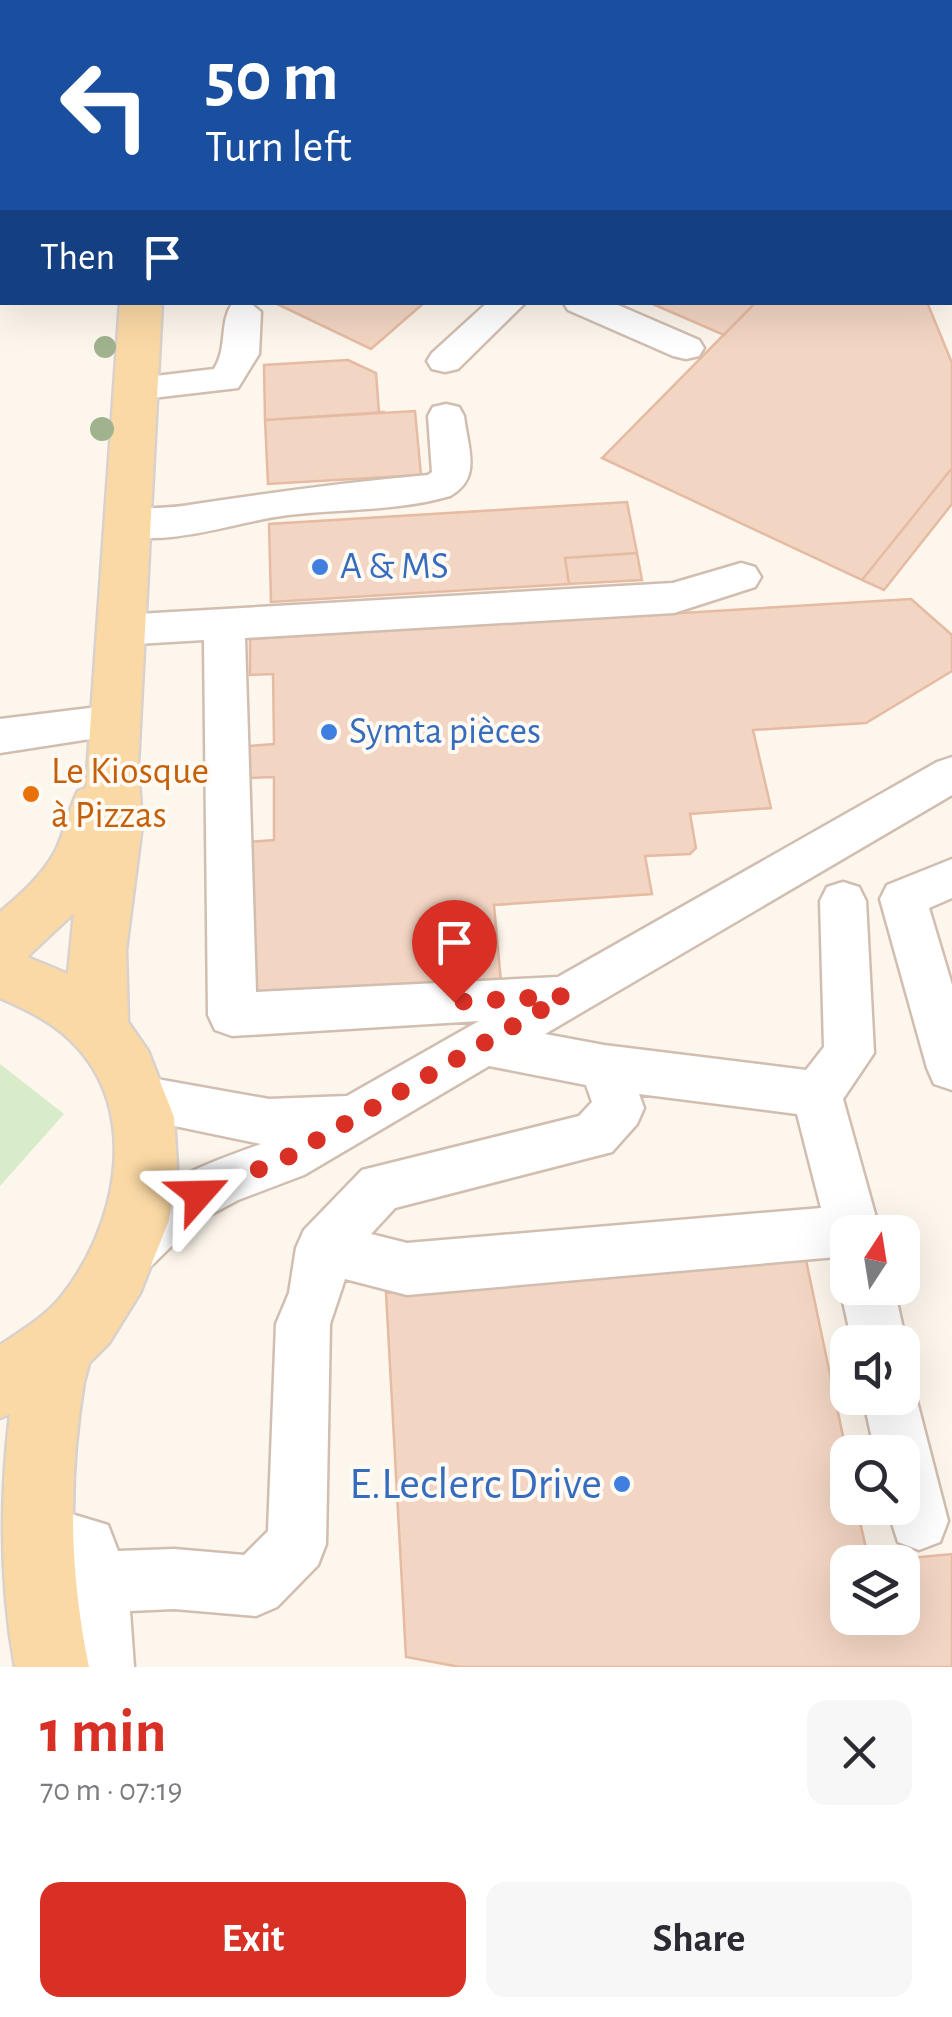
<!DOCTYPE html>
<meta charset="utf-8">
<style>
body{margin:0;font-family:"Alegreya Sans",sans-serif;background:#f7f7f7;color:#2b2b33;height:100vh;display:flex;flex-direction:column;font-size:38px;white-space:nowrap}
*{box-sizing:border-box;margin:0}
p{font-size:32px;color:#7c7c81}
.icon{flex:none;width:55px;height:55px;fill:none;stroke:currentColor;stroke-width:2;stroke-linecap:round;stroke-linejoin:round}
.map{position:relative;height:1667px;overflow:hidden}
.details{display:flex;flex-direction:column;background:#fff;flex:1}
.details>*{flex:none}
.top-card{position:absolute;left:0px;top:0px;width:952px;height:305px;box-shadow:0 10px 40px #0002;background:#1a4fa0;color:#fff;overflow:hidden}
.needle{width:65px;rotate:12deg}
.buttons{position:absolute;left:830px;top:1215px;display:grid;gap:20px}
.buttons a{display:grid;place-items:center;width:90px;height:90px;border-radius:20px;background:#fff;box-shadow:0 10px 40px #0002;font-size:50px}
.pin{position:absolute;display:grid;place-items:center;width:85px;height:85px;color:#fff;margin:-102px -42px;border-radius:50% 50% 50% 0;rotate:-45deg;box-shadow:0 0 10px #0007}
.pin .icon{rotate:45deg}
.me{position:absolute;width:110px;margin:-55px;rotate:65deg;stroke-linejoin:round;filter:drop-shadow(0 0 8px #0008)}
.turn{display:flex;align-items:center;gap:35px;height:210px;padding:0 40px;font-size:45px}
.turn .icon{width:130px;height:130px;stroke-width:2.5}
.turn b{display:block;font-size:70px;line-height:85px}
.then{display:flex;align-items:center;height:95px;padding:0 40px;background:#0003;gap:20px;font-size:38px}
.round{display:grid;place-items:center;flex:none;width:105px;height:105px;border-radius:20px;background:#f7f7f7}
.head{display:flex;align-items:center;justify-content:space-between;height:170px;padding:0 40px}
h1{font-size:60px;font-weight:700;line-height:75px;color:#d93025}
.cta{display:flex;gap:20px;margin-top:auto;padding:20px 40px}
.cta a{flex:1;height:115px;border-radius:20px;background:#d93025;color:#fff;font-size:40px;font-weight:700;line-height:115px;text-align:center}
.cta a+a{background:#f7f7f7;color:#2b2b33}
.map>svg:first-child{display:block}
.green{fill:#d8ecc9}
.building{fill:#f3d5c3;stroke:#e6bba3;stroke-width:2.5;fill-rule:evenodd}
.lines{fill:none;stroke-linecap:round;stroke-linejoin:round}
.minor-casing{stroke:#d1beb0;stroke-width:5}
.major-casing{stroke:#dad1cd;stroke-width:5}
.minor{fill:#fff;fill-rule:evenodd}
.major{fill:#fbd9a5;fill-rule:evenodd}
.tree{fill:#a0b28e}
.route{stroke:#d93025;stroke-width:18;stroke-dasharray:0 32.4}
.shop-dot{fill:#3f7fe0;stroke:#fffaf3;stroke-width:4}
.food-dot{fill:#e8710a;stroke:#fffaf3;stroke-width:4}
.labels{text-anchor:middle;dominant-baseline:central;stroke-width:8;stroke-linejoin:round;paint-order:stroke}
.shop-label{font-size:38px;fill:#366cbe;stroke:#fffaf3;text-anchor:start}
.food-label{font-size:38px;fill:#c56008;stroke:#fffaf3;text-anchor:start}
.near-shop-label{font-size:45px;fill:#366cbe;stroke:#fffaf3;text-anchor:end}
</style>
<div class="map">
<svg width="952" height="1667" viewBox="0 0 952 1667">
<rect width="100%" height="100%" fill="#fdf6ec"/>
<path class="green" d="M 0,1064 L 64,1114 L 0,1186 Z"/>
<path class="building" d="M 0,144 L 2,144 L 0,284 Z
M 273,302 L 425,302 L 371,349 Z
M 648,302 L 756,302 L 724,335 Z
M 756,302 L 927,302 L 952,363 L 952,468 L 862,580 L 602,458 Z
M 348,360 L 376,373 L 379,412 L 385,412 L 265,420 L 264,365 Z
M 415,411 L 421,475 L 268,484 L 265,420 Z
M 952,468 L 952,504 L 884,590 L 862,580 Z
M 627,502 L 637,553 L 565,558 L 569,584 L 271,602 L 269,524 Z
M 637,553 L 642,580 L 569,584 L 565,558 Z
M 911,599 L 952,635 L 952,671 L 866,723 L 753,730 L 771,808 L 690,814 L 696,848 L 690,854 L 645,856 L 652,894 L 494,905 L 501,982 L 247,999 L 247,842 L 274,840 L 274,777 L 248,778 L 249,746 L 274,744 L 273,674 L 250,675 L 250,639 Z
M 806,1260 L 848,1460 L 848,1508 L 857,1508 L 869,1562 L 952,1554 L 952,1667 L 460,1667 L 406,1657 L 386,1293 ZM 848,1562 L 902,1562 L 902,1618 L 848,1618 Z"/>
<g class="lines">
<defs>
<path id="minor" d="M 352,0 L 380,0 L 381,2 L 353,2 Z
M 609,0 L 637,0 L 637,2 L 609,2 Z
M 867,0 L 895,0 L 896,2 L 868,2 Z
M 950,154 L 952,155 L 952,178 L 950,177 Z
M 249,302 L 261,312 L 259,354 L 238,388 L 135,400 L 122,396 L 117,388 L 122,380 L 214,369 C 228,347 219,323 232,304 Z
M 488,302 L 526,302 L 458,369 L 445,372 L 432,369 L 427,361 L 432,353 Z
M 563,302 L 611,302 L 699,340 L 704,348 L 699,356 L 686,359 L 673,356 L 568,310 Z
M 446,404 L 459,407 L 464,416 C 468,449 482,478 450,496 C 399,511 341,509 288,515 C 233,522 167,549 112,533 L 107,523 L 112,513 C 137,506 164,510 189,505 C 269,493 348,482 428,475 L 432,472 L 428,416 L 433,407 Z
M 741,563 L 755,567 L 761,577 L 755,587 L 674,613 L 245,638 L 256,992 L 558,977 L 937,762 L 952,757 L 952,795 L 545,1034 L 604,1045 L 806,1070 L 824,1047 L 820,901 L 827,887 L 843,882 L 859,887 L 866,901 L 874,1053 L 843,1099 L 880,1232 L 848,1232 L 848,1256 L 407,1295 L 345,1279 L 330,1324 L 326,1544 L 318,1565 L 277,1607 L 256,1616 L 174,1609 L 130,1611 L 134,1667 L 72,1667 L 69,1582 L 65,1570 L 55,1567 L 33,1574 L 12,1566 L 4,1545 L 12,1524 L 55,1509 L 108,1525 L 118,1551 L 174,1549 L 244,1555 L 268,1531 L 276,1324 L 289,1293 L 296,1248 L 304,1230 L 362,1170 L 579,1116 L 592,1102 L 586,1085 L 489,1066 L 304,1175 L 238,1200 L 195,1223 L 146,1271 L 127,1278 L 108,1271 L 100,1253 C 127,1192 202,1165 261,1144 L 122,1115 L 115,1099 L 122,1083 L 140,1076 L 269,1099 L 347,1096 L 479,1021 L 232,1036 L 215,1030 L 208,1015 L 204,640 L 120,645 L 106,641 L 99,630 L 106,619 L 120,615 L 673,583 ZM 639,1094 L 797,1114 L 821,1208 L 407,1243 L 371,1234 L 395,1208 L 612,1152 L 637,1124 L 644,1108 Z
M 114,705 L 129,709 L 135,721 L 129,733 L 0,753 L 0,719 Z
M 952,859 L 952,898 L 929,908 L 952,985 L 952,1090 L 934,1084 L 927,1068 L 880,899 L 887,885 Z
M 848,1271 L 848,1288 L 894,1288 L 906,1342 L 902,1352 L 902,1342 L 852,1342 L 840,1288 Z
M 902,1375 L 911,1378 L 948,1521 L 940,1542 L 919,1550 L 898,1542 L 887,1508 L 902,1508 L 902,1452 L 875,1452 L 863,1398 L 902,1398 Z"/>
<path id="major" d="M 142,0 L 178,0 L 178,2 L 143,2 Z
M 120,302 L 162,302 L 138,765 L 142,825 L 126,950 L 128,1022 L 148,1051 L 174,1117 L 177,1167 L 169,1220 L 140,1293 L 109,1343 L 89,1363 L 84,1382 C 68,1478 69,1571 89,1667 L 15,1667 C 0,1584 0,1498 10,1414 L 0,1418 L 0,1345 C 21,1331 45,1317 61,1297 C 115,1230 141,1118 78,1048 C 57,1024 28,1010 0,998 L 0,912 C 20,895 42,876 55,852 C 65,833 68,810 78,791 L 86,788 ZM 74,913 L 68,974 L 27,957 Z"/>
</defs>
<use href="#minor" class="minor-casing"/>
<use href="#major" class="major-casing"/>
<use href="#minor" class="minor"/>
<use href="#major" class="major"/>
</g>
<g class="tree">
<circle cx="105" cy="347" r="11"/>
<circle cx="102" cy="429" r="12"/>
</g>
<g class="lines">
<path class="route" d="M 199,1194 L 286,1158 L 565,996 L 454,1002"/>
</g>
<g class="shop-dot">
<circle cx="320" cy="567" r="10"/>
<circle cx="329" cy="732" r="10"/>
<circle cx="622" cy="1484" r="10"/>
</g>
<circle class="food-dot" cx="31" cy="794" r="10"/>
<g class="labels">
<g class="shop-label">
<text x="340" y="567">A &amp; MS</text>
<text x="349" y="732">Symta pièces</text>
</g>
<g class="food-label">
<text x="51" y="772">Le Kiosque<tspan x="51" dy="44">à Pizzas</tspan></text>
</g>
<g class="near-shop-label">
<text x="602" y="1484">E.Leclerc Drive</text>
</g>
</g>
</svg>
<div class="buttons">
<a><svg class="needle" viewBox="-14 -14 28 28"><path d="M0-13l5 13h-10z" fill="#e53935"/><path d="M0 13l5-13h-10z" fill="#7c7c81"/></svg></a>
<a><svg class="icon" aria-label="sound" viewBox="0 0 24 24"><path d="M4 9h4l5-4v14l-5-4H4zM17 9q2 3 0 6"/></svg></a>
<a><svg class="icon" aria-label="search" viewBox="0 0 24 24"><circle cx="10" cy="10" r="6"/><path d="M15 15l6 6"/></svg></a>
<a><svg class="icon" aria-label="layers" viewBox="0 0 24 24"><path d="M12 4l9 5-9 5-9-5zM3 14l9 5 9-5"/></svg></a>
</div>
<div class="pin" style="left:454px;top:1002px;background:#d93025"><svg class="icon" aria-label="arrive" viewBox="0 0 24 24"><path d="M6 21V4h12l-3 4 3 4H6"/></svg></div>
<svg class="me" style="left:199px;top:1194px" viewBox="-20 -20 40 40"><path d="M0-17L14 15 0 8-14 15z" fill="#d93025" stroke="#fff" stroke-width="4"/></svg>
<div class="top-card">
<div class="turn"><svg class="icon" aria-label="left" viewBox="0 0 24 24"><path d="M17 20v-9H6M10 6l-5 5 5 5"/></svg><div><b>50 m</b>Turn left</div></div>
<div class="then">Then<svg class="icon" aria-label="arrive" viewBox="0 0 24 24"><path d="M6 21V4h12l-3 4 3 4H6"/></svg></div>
</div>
</div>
<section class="details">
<div class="head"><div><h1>1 min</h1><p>70 m · 07:19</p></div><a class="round"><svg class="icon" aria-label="close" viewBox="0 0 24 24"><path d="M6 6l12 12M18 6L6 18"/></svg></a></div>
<div class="cta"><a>Exit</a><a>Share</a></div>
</section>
